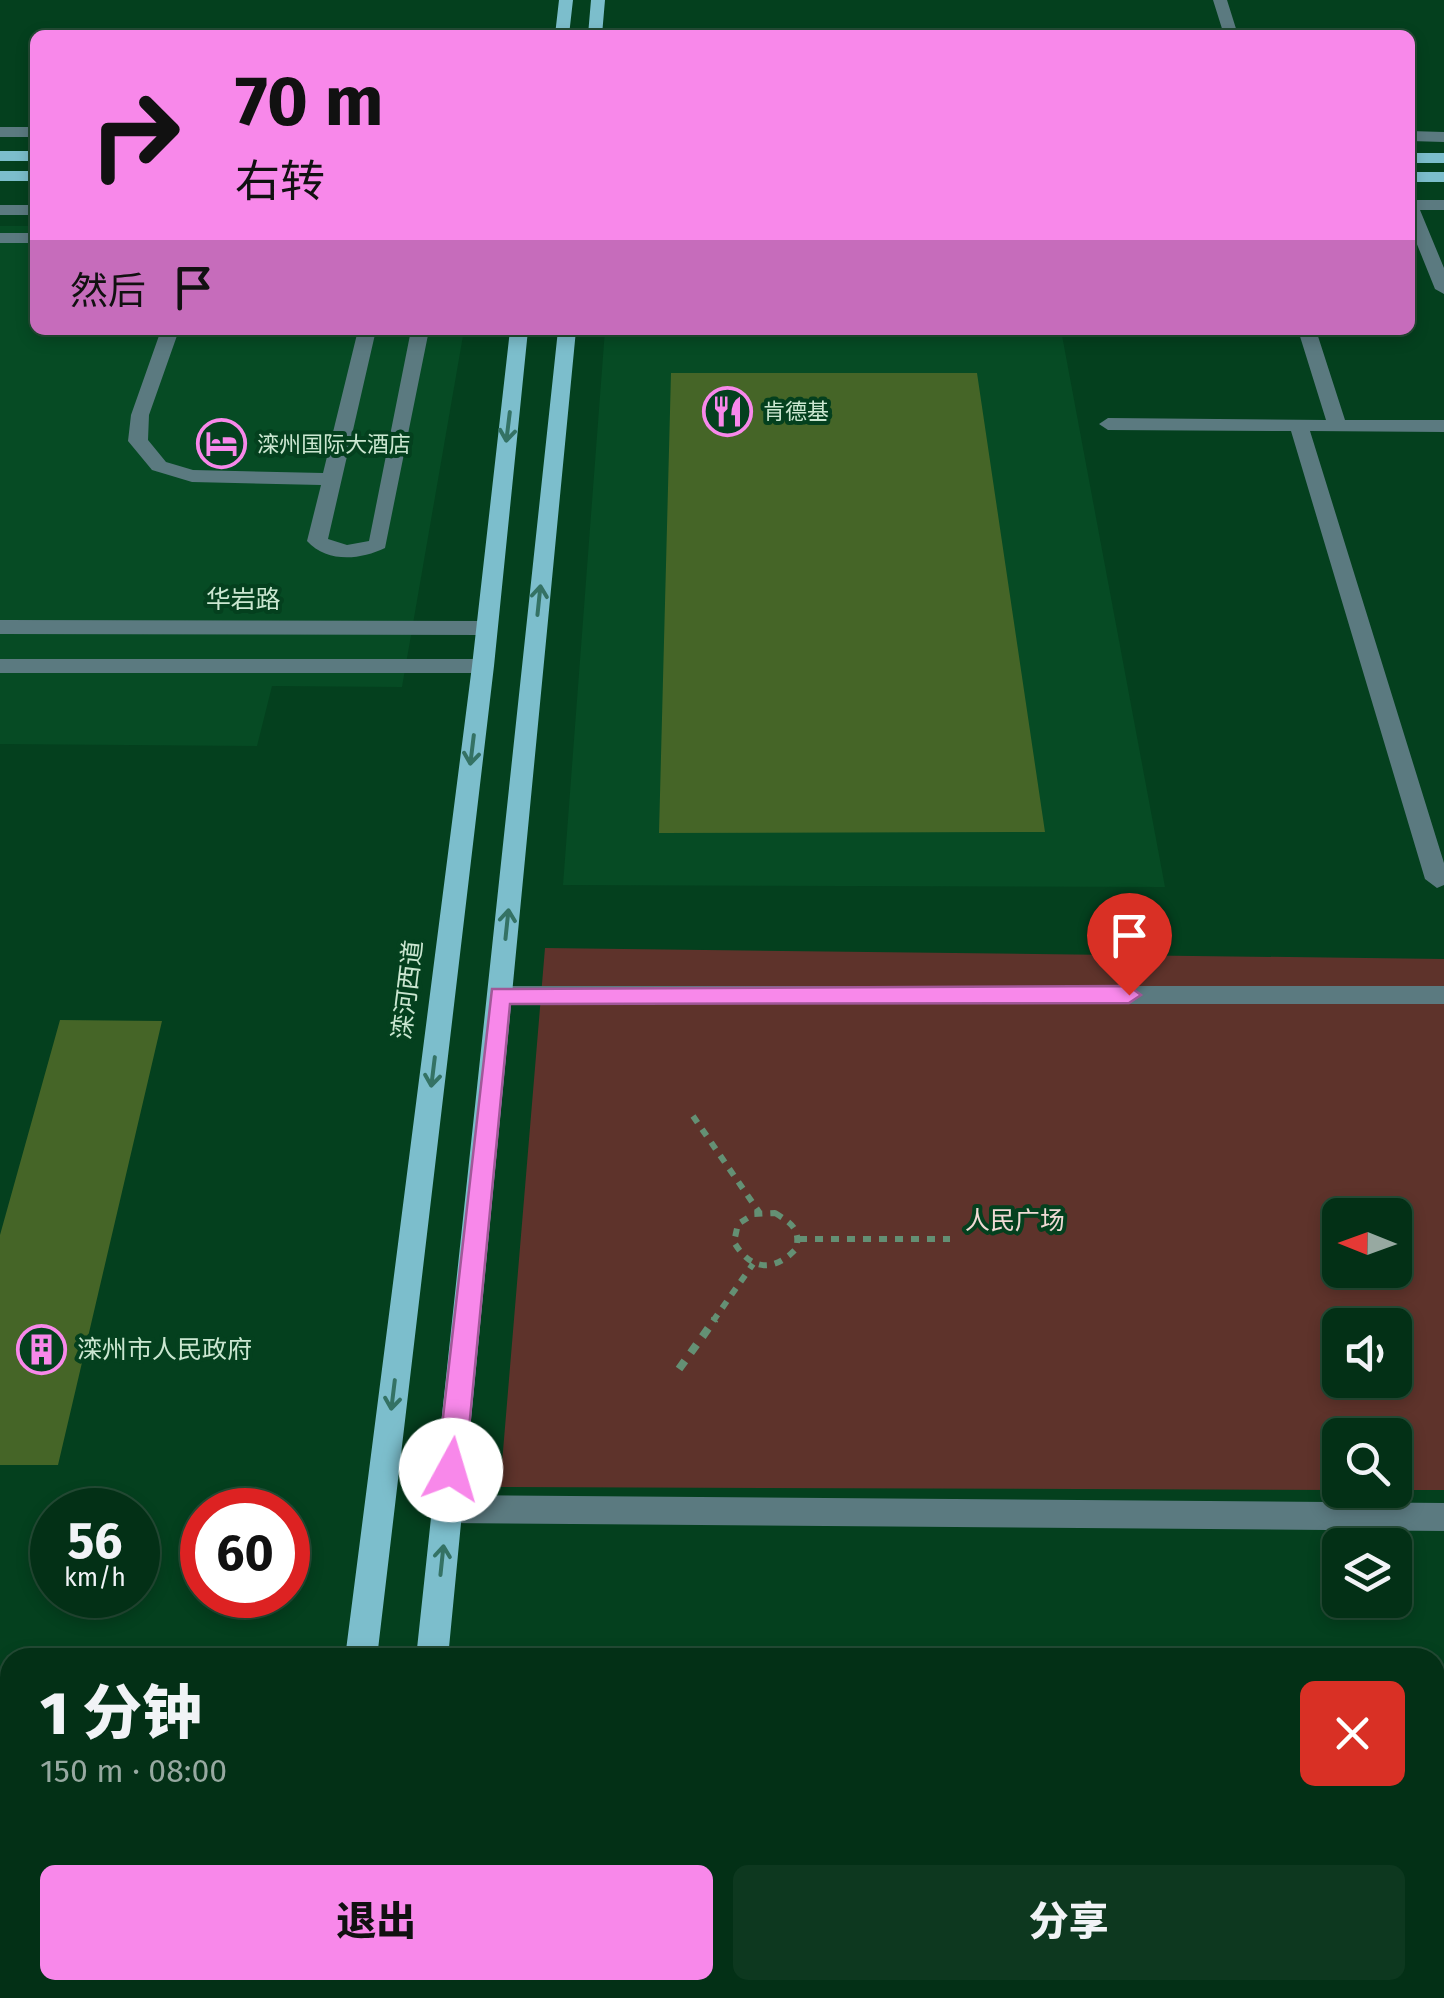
<!DOCTYPE html>
<html lang="zh">
<meta charset="utf-8">
<style>
body{margin:0;font-family:"Fira Sans","Noto Sans SC",sans-serif;background:#0d381f;color:#f1f3f6;height:100vh;display:flex;flex-direction:column;font-size:38px;white-space:nowrap}
*{box-sizing:border-box;margin:0}
p{font-size:32px;color:#97a9a1}
.icon{flex:none;width:55px;height:55px;fill:none;stroke:currentColor;stroke-width:2;stroke-linecap:round;stroke-linejoin:round}
.map{position:relative;flex:1;overflow:hidden}
.side{position:absolute;left:0px;top:1648px;width:1445px;height:352px;display:flex;flex-direction:column;background:#033016;border-radius:30px 30px 0 0;box-shadow:0 5px 15px #0003,0 0 0 2px #244b35}
.side>*{flex:none}
.top-card{position:absolute;left:30px;top:30px;width:1385px;height:305px;border-radius:15px;box-shadow:0 5px 15px #0003,0 0 0 2px #244b35;background:#f888ea;color:#111;overflow:hidden}
.needle{width:65px;rotate:271deg}
.tools{position:absolute;left:1322px;top:1198px;display:grid;gap:20px}
.tools a{display:grid;place-items:center;width:90px;height:90px;border-radius:15px;background:#033016;box-shadow:0 5px 15px #0003,0 0 0 2px #244b35;font-size:50px}
.speed{position:absolute;left:30px;top:1488px;display:flex;gap:20px;font-size:50px;font-weight:700;text-align:center}
.speed>*{display:grid;place-content:center;width:130px;height:130px;border-radius:50%;background:#033016;box-shadow:0 5px 15px #0003,0 0 0 2px #244b35;line-height:1}
.speed small{font-size:25px;font-weight:400}
.speed .limit{border:15px solid #d22;background:#fff;color:#111}
.pin{position:absolute;display:grid;place-items:center;width:85px;height:85px;color:#fff;margin:-102px -42px;border-radius:50% 50% 50% 0;rotate:-45deg;box-shadow:0 0 10px #0007}
.pin .icon{rotate:45deg}
.me{position:absolute;width:110px;margin:-55px;rotate:6deg;stroke-linejoin:round;filter:drop-shadow(0 0 8px #0008)}
.turn{display:flex;align-items:center;gap:35px;height:210px;padding:0 40px;font-size:45px}
.turn .icon{width:130px;height:130px;stroke-width:2.5}
.turn b{display:block;font-size:70px;line-height:85px}
.then{display:flex;align-items:center;height:95px;padding:0 40px;background:#0003;gap:20px;font-size:38px}
.round{display:grid;place-items:center;flex:none;width:105px;height:105px;border-radius:15px;background:#0d381f}
.summary{display:flex;align-items:center;justify-content:space-between;height:170px;padding:0 40px}
h1{font-size:60px;font-weight:800;line-height:75px}
.cta{display:flex;gap:20px;margin-top:auto;padding:20px 40px}
.cta a{flex:1;height:115px;border-radius:15px;background:#f888ea;color:#111;font-size:40px;font-weight:800;line-height:115px;text-align:center}
.cta a+a{background:#0d381f;color:#f1f3f6}
.map>svg:first-child{display:block}
.built{fill:#064b24}
.green{fill:#5e332b;fill-rule:evenodd}
.building{fill:#456527}
.lines{fill:none;stroke-linecap:round;stroke-linejoin:round}
.path-far1{stroke:#649074;stroke-width:6;stroke-dasharray:8 8;stroke-linecap:butt}
.path{stroke:#649074;stroke-width:8;stroke-dasharray:10 10;stroke-linecap:butt}
.minor{fill:#5b7a80;fill-rule:evenodd}
.major{fill:#7cbecc;fill-rule:evenodd}
.oneway{stroke:#347264}
.route{fill:#f888ea;stroke:#a15898;stroke-width:2.5}
.labels{text-anchor:middle;dominant-baseline:central;stroke-width:8;stroke-linejoin:round;paint-order:stroke}
.far-poi-label{font-size:22px;fill:#cbe7d1;stroke:#04401e;text-anchor:start}
.street-label{font-size:25px;fill:#cbe7d1;stroke:#04401e}
.park-label{font-size:25px;fill:#f0dad5;stroke:#04401e}
.poi-label{font-size:25px;fill:#cbe7d1;stroke:#04401e;text-anchor:start}
</style>
<div class="map">
<svg width="1444" height="1998" viewBox="0 0 1444 1998">
<rect width="100%" height="100%" fill="#04401e"/>
<path class="built" d="M 0,226 L 35,226 L 35,330 L 464,330 L 402,687 L 272,686 L 257,746 L 0,744 Z
M 605,330 L 1061,330 L 1165,887 L 563,885 Z"/>
<path class="green" d="M 545,948 L 1444,959 L 1444,1490 L 1395,1490 L 1395,1435 L 1340,1435 L 1340,1490 L 500,1487 ZM 1340,1215 L 1395,1215 L 1395,1270 L 1340,1270 ZM 1340,1325 L 1395,1325 L 1395,1380 L 1340,1380 Z"/>
<path class="building" d="M 671,373 L 977,373 L 1045,832 L 659,833 Z
M 60,1020 L 162,1021 L 58,1465 L 0,1465 L 0,1235 Z"/>
<g class="lines">
<path class="path-far1" d="M 693,1116 L 759,1212
M 775,1213 C 791,1223 801,1229 796,1249 C 773,1273 750,1270 734,1242 L 738,1224 L 754,1214 Z
M 799,1239 L 950,1239
M 713,1321 L 753,1264"/>
<path class="path" d="M 679,1369 L 715,1319"/>
<path class="minor" d="M 1213,0 L 1227,0 L 1238,35 L 1224,35 Z
M 0,127 L 35,127 L 35,137 L 0,137 Z
M 1410,131 L 1444,132 L 1444,142 L 1410,141 Z
M 1410,200 L 1444,200 L 1444,210 L 1420,210 L 1444,268 L 1444,294 L 1435,289 L 1410,227 Z
M 0,205 L 35,205 L 35,215 L 0,215 Z
M 0,233 L 35,233 L 35,243 L 0,243 Z
M 161,330 L 179,330 L 149,415 L 148,440 L 166,462 L 193,470 L 323,473 L 358,330 L 376,330 L 328,539 L 347,545 L 369,541 L 411,330 L 429,330 L 385,548 C 360,560 327,563 307,541 L 321,485 L 192,482 L 152,470 L 128,441 L 131,415 Z
M 1298,330 L 1316,330 L 1345,420 L 1444,420 L 1444,432 L 1310,431 L 1444,863 L 1444,885 L 1437,888 L 1425,879 L 1291,431 L 1108,430 L 1099,424 L 1108,418 L 1326,420 Z
M 0,620 L 485,621 L 496,628 L 485,635 L 0,634 Z
M 0,659 L 483,659 L 494,666 L 483,673 L 0,673 Z
M 500,986 L 1444,986 L 1444,1004 L 500,1004 L 491,1002 L 488,995 L 491,988 Z
M 447,1495 L 1444,1503 L 1444,1531 L 447,1523 L 436,1519 L 432,1509 L 436,1499 Z
M 1373,1990 L 1409,1990 L 1411,1998 L 1375,1998 Z"/>
<path class="major" d="M 559,0 L 573,0 L 569,35 L 555,35 Z
M 591,0 L 605,0 L 602,35 L 588,35 Z
M 0,151 L 35,151 L 35,161 L 0,161 Z
M 1410,153 L 1444,153 L 1444,163 L 1410,163 Z
M 0,171 L 35,171 L 35,181 L 0,181 Z
M 1410,172 L 1444,172 L 1444,182 L 1410,182 Z
M 510,330 L 528,330 L 494,666 L 377,1658 L 345,1658 L 472,666 Z
M 558,330 L 576,330 L 448,1658 L 416,1658 Z
M 302,1990 L 338,1990 L 337,1998 L 301,1998 Z
M 381,1990 L 417,1990 L 416,1998 L 380,1998 Z"/>
</g>
<defs><path id="oneway-shaft" d="M-6 0H5M1.5-3L5.5 0L1.5 3" fill="none" stroke-width="1.6" stroke-linecap="round" stroke-linejoin="round" transform="scale(2.5)"/></defs>
<g class="oneway">
<use href="#oneway-shaft" transform="translate(508 427) rotate(97)"/>
<use href="#oneway-shaft" transform="translate(539 600) rotate(-84)"/>
<use href="#oneway-shaft" transform="translate(472 750) rotate(97)"/>
<use href="#oneway-shaft" transform="translate(507 924) rotate(-84)"/>
<use href="#oneway-shaft" transform="translate(433 1072) rotate(97)"/>
<use href="#oneway-shaft" transform="translate(393 1395) rotate(97)"/>
<use href="#oneway-shaft" transform="translate(442 1560) rotate(-84)"/>
</g>
<path class="route" d="M 1129,986 L 1141,995 L 1129,1003 L 510,1004 L 465,1470 L 461,1478 L 451,1482 L 441,1478 L 437,1470 L 492,989 Z"/>
<defs>
<symbol id="restaurant-ring" viewBox="-11 -11 22 22"><circle r="9.5" fill="#04401e" stroke="#f888ea" stroke-width="1.5"/><path d="M-5-6h1v4h1v-4h1v4h1v-4h1v5L-1.5 .5V6h-2V.5L-5-1ZM5-6V6H3V1.5H1.5Q1.5-4 5-6Z" fill="#f888ea"/></symbol>
<symbol id="hotel-ring" viewBox="-11 -11 22 22"><circle r="9.5" fill="#04401e" stroke="#f888ea" stroke-width="1.5"/><path d="M-6-4.5h1.5V1H6V5H4.5V3h-9V5H-6ZM-4 0a1.8 1.8 0 1 1 3.6 0ZM.5 0V-2.5h3Q6-2.5 6 0Z" fill="#f888ea"/></symbol>
<symbol id="building-ring" viewBox="-11 -11 22 22"><circle r="9.5" fill="#04401e" stroke="#f888ea" stroke-width="1.5"/><path d="M-4-6H4V6H1V3H-1V6H-4ZM-2.5-4.3h1.7v1.8h-1.7ZM.8-4.3h1.7v1.8H.8ZM-2.5-1h1.7V.8h-1.7ZM.8-1h1.7V.8H.8Z" fill="#f888ea"/></symbol>
</defs>
<g fill-rule="evenodd">
<use href="#restaurant-ring" x="700" y="384" width="55" height="55"/>
<use href="#hotel-ring" x="194" y="416" width="55" height="55"/>
<use href="#building-ring" x="14" y="1322" width="55" height="55"/>
</g>
<g class="labels">
<g class="far-poi-label">
<text x="763" y="411">肯德基</text>
<text x="257" y="444">滦州国际大酒店</text>
</g>
<g class="street-label">
<text x="243" y="600">华岩路</text>
<text transform="translate(408 990) rotate(-83)">滦河西道</text>
</g>
<g class="park-label">
<text x="1015" y="1221">人民广场</text>
</g>
<g class="poi-label">
<text x="77" y="1350">滦州市人民政府</text>
</g>
</g>
</svg>
<div class="tools">
<a><svg class="needle" viewBox="-14 -14 28 28"><path d="M0-13l5 13h-10z" fill="#e53935"/><path d="M0 13l5-13h-10z" fill="#97a9a1"/></svg></a>
<a><svg class="icon" aria-label="sound" viewBox="0 0 24 24"><path d="M4 9h4l5-4v14l-5-4H4zM17 9q2 3 0 6"/></svg></a>
<a><svg class="icon" aria-label="search" viewBox="0 0 24 24"><circle cx="10" cy="10" r="6"/><path d="M15 15l6 6"/></svg></a>
<a><svg class="icon" aria-label="layers" viewBox="0 0 24 24"><path d="M12 4l9 5-9 5-9-5zM3 14l9 5 9-5"/></svg></a>
</div>
<div class="speed"><div>56<small>km/h</small></div><div class="limit">60</div></div>
<div class="pin" style="left:1129px;top:995px;background:#d93025"><svg class="icon" aria-label="arrive" viewBox="0 0 24 24"><path d="M6 21V4h12l-3 4 3 4H6"/></svg></div>
<svg class="me" style="left:451px;top:1470px" viewBox="-20 -20 40 40"><circle r="19" fill="#fff"/><path d="M0-13L10 11 0 6-10 11z" fill="#f888ea"/></svg>
<div class="top-card">
<div class="turn"><svg class="icon" aria-label="right" viewBox="0 0 24 24"><path d="M7 20v-9h11M14 6l5 5-5 5"/></svg><div><b>70 m</b>右转</div></div>
<div class="then">然后<svg class="icon" aria-label="arrive" viewBox="0 0 24 24"><path d="M6 21V4h12l-3 4 3 4H6"/></svg></div>
</div>
<section class="side">
<div class="summary"><div><h1>1 分钟</h1><p>150 m · 08:00</p></div><a class="round" style="background:#d93025;color:#fff"><svg class="icon" aria-label="close" viewBox="0 0 24 24"><path d="M6 6l12 12M18 6L6 18"/></svg></a></div>
<div class="cta"><a>退出</a><a>分享</a></div>
</section>
</div>
